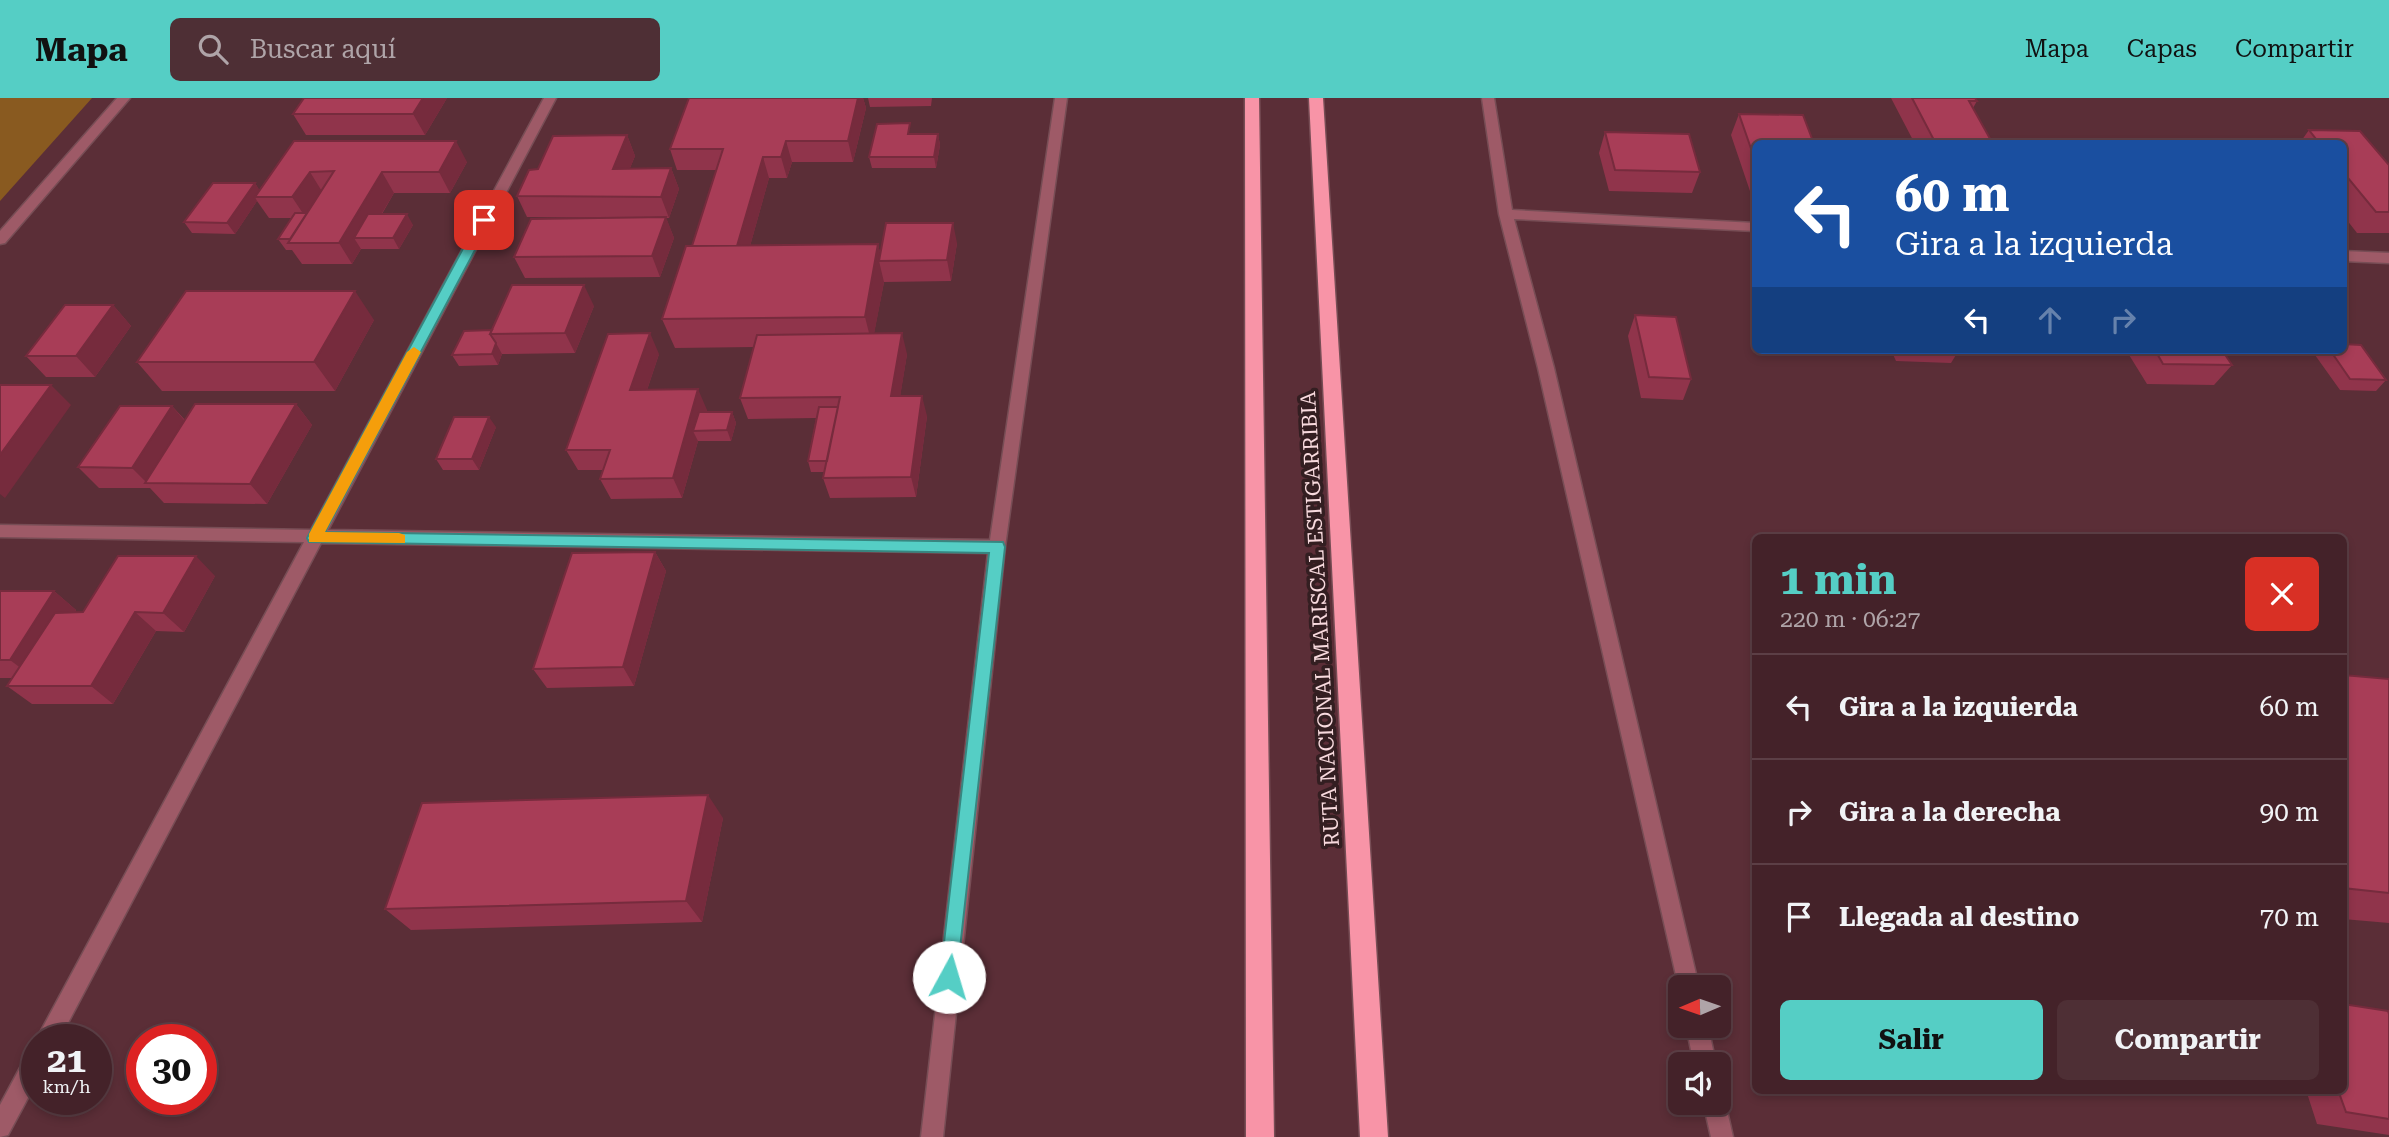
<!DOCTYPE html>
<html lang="es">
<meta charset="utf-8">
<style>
body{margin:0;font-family:"Roboto Serif",serif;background:#4e2f35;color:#f1f3f6;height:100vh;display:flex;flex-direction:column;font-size:26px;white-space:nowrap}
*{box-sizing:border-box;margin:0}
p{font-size:23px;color:#afa4a8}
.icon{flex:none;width:38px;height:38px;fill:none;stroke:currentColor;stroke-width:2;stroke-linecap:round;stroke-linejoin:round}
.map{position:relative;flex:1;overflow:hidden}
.side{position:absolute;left:1752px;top:436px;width:595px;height:560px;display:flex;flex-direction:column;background:#442229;border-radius:10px;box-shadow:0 4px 10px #0003,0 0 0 2px #5c3f46}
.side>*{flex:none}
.hud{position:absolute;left:1752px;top:42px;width:595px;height:214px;border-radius:10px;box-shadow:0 4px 10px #0003,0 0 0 2px #5c3f46;background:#1a4fa0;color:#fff;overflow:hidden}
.needle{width:46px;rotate:268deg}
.fabs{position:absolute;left:1668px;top:877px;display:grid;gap:14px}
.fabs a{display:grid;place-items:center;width:63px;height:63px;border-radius:10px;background:#442229;box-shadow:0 4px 10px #0003,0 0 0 2px #5c3f46;font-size:35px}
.speed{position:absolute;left:21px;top:926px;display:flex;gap:14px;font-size:35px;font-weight:700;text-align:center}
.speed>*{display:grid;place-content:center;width:91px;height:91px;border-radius:50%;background:#442229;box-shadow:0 4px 10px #0003,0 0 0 2px #5c3f46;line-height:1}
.speed small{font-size:18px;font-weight:400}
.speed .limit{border:10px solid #d22;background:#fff;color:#111}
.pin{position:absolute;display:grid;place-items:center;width:60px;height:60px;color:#fff;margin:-30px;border-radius:14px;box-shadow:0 4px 10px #0006}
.me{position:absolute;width:77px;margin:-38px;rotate:6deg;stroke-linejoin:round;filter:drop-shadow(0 0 5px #0008)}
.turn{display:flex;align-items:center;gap:24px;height:147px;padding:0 28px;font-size:32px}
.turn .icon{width:91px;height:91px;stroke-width:2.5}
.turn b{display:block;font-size:49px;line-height:60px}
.lanes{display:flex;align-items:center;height:66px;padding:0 28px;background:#0003;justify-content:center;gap:35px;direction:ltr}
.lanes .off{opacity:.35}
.round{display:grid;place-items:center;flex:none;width:74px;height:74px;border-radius:10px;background:#4e2f35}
.headline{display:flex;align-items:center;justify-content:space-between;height:119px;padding:0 28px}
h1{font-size:42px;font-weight:700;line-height:52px;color:#55cec5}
.primary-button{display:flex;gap:14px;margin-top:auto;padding:14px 28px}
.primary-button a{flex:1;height:80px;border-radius:10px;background:#55cec5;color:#111;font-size:28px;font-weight:700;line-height:80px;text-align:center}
.primary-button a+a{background:#4e2f35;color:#f1f3f6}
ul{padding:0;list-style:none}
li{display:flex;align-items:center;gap:21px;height:105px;padding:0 28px;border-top:2px solid #5c3f46}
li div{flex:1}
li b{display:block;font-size:26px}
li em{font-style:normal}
header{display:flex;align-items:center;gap:42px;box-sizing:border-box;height:98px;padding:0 35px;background:#55cec5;color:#111}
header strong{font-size:33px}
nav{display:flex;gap:38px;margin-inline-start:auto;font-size:24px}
.search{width:490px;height:63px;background:#4e2f35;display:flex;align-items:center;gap:18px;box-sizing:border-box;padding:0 24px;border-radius:10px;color:#afa4a8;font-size:26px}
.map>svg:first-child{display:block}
.green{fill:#895a20}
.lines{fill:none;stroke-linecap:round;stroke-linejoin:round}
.street-casing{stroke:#774d55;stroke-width:3}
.highway-casing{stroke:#774d55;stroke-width:3}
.street{fill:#9e5a67;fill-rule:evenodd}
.highway{fill:#f894a7;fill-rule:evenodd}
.wall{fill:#90344b}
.shaded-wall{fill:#762b3d}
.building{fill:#a83d57;stroke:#762b3d;stroke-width:2}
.route{fill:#55cec5;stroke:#378680;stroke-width:2}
.slow{fill:#f59e0b}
.labels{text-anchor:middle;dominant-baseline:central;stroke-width:7;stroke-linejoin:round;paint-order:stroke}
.street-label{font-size:21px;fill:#f8dade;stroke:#331e21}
</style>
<header>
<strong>Mapa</strong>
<div class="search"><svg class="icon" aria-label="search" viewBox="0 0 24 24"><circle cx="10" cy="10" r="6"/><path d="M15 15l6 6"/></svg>Buscar aquí</div>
<nav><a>Mapa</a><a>Capas</a><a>Compartir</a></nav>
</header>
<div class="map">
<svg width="2389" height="1039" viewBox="0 0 2389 1039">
<rect width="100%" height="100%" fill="#5b2e37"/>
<path class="green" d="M 0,0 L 92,0 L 0,103 Z"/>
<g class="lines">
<defs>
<path id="street" d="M 117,0 L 130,0 L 5,145 L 0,146 L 0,133 Z
M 544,0 L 556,0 L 328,432 L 990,442 L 1055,0 L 1067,0 L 1005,449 L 943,1039 L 921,1039 L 988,455 L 321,445 L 59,942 L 36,942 L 304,444 L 0,439 L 0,427 L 311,432 Z
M 1482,0 L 1494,0 L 1512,112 L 1755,125 L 1755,133 L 1514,121 L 1554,270 L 1699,889 L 1680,889 L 1680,895 L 1538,270 L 1499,116 Z
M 2343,153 L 2389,155 L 2389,165 L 2343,163 Z
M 1686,928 L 1708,928 L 1716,966 L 1694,966 Z
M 37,950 L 37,983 L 8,1037 L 0,1039 L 0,1007 L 29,953 Z
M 1718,995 L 1725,1004 L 1733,1039 L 1711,1039 L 1703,1004 L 1718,1004 Z"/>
<path id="highway" d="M 1245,0 L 1259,0 L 1274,1039 L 1246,1039 Z
M 1309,0 L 1323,0 L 1388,1039 L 1360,1039 Z"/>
</defs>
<use href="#street" class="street-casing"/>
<use href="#highway" class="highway-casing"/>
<use href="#street" class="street"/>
<use href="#highway" class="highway"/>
</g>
<path class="wall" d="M 447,0 L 425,37 L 306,37 L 293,16 Z
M 858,0 L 863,0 L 866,10 L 853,64 L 792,64 L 787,80 L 769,80 L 750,148 L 878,146 L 880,155 L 957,145 L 951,183 L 884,184 L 874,235 L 907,256 L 900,298 L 927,318 L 916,399 L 830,400 L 823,380 L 825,374 L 811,374 L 808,363 L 816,320 L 748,321 L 740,300 L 754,249 L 675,250 L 662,221 L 692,148 L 717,72 L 677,72 L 670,51 Z
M 868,0 L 932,0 L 931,8 L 870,9 Z
M 1891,0 L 1975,0 L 1977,3 L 1973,10 L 1993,46 L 1915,46 Z
M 1739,16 L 1755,46 L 1755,99 L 1752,99 L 1731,37 Z
M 2309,32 L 2360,33 L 2389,67 L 2389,135 L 2357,135 L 2343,117 L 2343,46 L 2299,46 Z
M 1605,34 L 1700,74 L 1692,95 L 1609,93 L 1599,55 Z
M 912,36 L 938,36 L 940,47 L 936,70 L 872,70 L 869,59 Z
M 627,37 L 635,58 L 630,70 L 671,70 L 679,91 L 669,120 L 666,120 L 674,140 L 660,179 L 525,180 L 514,159 L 633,120 L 527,119 L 517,98 L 538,71 Z
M 294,43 L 467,64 L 450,95 L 394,95 L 382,116 L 413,127 L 399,151 L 361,151 L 352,166 L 302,166 L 292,152 L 286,152 L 278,141 L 292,120 L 269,120 L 257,103 L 235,136 L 192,135 L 184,124 L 255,85 L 259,92 Z
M 113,207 L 131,228 L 95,279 L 46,279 L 26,258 Z
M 594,208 L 575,255 L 502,256 L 498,267 L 459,268 L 452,257 L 492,232 Z
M 1635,217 L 1691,281 L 1683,302 L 1641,300 L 1628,238 Z
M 374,222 L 335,293 L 162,293 L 137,264 Z
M 1891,252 L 1959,252 L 1951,265 L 1896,263 Z
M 2126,252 L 2222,252 L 2232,267 L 2214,287 L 2147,286 Z
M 2273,252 L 2343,252 L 2386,282 L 2376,293 L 2340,292 L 2315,257 L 2276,256 Z
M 659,256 L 647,292 L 707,312 L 706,314 L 732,314 L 736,325 L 731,343 L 698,343 L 682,400 L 611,401 L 600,381 L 603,372 L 578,372 L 566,352 Z
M 296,306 L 312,327 L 267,406 L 164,405 L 150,390 L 99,390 L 78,369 L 172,308 L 185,322 Z
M 496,329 L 479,372 L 443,372 L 436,361 Z
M 655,454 L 666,473 L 634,588 L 547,590 L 533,571 Z
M 215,478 L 184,534 L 156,533 L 113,606 L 32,606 L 7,588 L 12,580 L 0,580 L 0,493 L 54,493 L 76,512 L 75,514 L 83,514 Z
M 2343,577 L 2389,581 L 2389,825 L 2343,821 Z
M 723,720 L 702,824 L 411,832 L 385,811 Z
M 2389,916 L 2389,1037 L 2317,1026 L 2306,992 L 2343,992 Z"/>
<path class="shaded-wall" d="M 423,0 L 447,0 L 425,37 L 413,16 Z
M 858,0 L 863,0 L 866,10 L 853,64 L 848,43 Z
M 938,36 L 940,47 L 936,70 L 934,59 Z
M 627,37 L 635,58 L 621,92 L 613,71 Z
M 456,43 L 467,64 L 450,95 L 439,74 Z
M 786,43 L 792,64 L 787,80 L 781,59 Z
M 763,59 L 769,80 L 742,177 L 734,156 Z
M 671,70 L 679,91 L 669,120 L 661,99 Z
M 310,74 L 323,95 L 306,120 L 292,99 Z
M 382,74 L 394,95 L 367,140 L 354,140 L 361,151 L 352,166 L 339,145 Z
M 255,85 L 262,96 L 255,99 L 257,103 L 235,136 L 227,125 Z
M 407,116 L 413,127 L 399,151 L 393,140 Z
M 666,119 L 674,140 L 660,179 L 652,158 Z
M 953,125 L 957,145 L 951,183 L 947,162 Z
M 878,146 L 882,163 L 879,163 L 884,184 L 872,247 L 865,219 Z
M 584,187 L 594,208 L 575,255 L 565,235 Z
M 355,193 L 374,222 L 335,293 L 314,264 Z
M 113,207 L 131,228 L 95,279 L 76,258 Z
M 650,235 L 659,256 L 640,313 L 630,292 Z
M 902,235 L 907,256 L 897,319 L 891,298 Z
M 496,245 L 502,256 L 498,267 L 492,256 Z
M 51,287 L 71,307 L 5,400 L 0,396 L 0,357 Z
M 698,291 L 707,312 L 701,332 L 693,333 L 698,343 L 682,400 L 673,380 Z
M 922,298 L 927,318 L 916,399 L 911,379 Z
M 296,306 L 312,327 L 267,406 L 250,386 Z
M 172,308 L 190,329 L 147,385 L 132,370 Z
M 732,314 L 736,325 L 731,343 L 727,332 Z
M 489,319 L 496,329 L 479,372 L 472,361 Z
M 655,454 L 666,473 L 634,588 L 623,569 Z
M 196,458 L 215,478 L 184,534 L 163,515 Z
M 54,493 L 76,512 L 34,580 L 10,562 Z
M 135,514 L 156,533 L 113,606 L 91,588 Z
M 708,697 L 723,720 L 702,824 L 686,803 Z"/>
<path class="building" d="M 304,0 L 423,0 L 413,16 L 293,16 Z
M 689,0 L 858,0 L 848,43 L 786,43 L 781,59 L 763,59 L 737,148 L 692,148 L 723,51 L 670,51 Z
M 1912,0 L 1975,0 L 1977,3 L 1969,3 L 1993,46 L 1936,46 Z
M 1739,16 L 1803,17 L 1814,46 L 1755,46 L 1755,62 Z
M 910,25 L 908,36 L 938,36 L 934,59 L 869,59 L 877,26 Z
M 2309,32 L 2360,33 L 2389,67 L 2389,114 L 2376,114 L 2343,74 L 2343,46 L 2320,46 Z
M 1605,34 L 1689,36 L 1700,74 L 1615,72 Z
M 627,37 L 613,71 L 671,70 L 661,99 L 517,98 L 529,72 L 538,71 L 553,38 Z
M 294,43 L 456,43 L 439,74 L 382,74 L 339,145 L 288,145 L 334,73 L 310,74 L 292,99 L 255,99 Z
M 213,85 L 255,85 L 227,125 L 184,124 Z
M 295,115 L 307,115 L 290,141 L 278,141 Z
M 368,116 L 407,116 L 393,140 L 354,140 Z
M 666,119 L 652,158 L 514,159 L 531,121 Z
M 886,125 L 953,125 L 947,162 L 879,163 Z
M 878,146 L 865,219 L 662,221 L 686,148 Z
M 512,187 L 584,187 L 565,235 L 490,236 Z
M 186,193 L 355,193 L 314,264 L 137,264 Z
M 65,207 L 113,207 L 76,258 L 26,258 Z
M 1635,217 L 1676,219 L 1691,281 L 1649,279 Z
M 492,232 L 490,236 L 496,245 L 492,256 L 452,257 L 464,233 Z
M 650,235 L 630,292 L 698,291 L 673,380 L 600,381 L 610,352 L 566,352 L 608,236 Z
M 902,235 L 891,298 L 922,298 L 911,379 L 823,380 L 840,299 L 740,300 L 757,237 Z
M 2343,246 L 2361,247 L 2386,282 L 2350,281 L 2330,252 L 2343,252 Z
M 2155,252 L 2222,252 L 2232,267 L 2163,266 Z
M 0,287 L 51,287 L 0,357 Z
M 195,306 L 296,306 L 250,386 L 145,385 Z
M 120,308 L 172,308 L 132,370 L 78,369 Z
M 819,309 L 838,309 L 827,363 L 808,363 Z
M 699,314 L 732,314 L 727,332 L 693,333 Z
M 454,319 L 489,319 L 472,361 L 436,361 Z
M 655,454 L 623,569 L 533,571 L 572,455 Z
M 118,458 L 196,458 L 163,515 L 135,514 L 91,588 L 7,588 L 55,515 L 83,514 Z
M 0,493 L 54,493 L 10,562 L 0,562 Z
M 2343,577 L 2389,581 L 2389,795 L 2343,790 Z
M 708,697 L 686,803 L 385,811 L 422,705 Z
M 2343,906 L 2388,913 L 2389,916 L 2389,1021 L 2346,1014 L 2338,992 L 2343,992 Z"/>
<path class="route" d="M 480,119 L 491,122 L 325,434 L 1003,444 L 1005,449 L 956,886 L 949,888 L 943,886 L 940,879 L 989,455 L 309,444 L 307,440 Z"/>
<path class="slow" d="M 414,249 L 421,254 L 325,434 L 399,435 L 405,437 L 405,445 L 309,444 L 309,436 L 407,254 Z"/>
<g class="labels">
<g class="street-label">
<text transform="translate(1320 521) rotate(-93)">RUTA NACIONAL MARISCAL ESTIGARRIBIA</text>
</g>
</g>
</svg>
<div class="fabs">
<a><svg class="needle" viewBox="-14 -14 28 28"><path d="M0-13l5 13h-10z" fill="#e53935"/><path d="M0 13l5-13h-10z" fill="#afa4a8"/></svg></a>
<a><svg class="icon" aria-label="sound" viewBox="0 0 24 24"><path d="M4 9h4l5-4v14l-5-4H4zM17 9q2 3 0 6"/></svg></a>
</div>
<div class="speed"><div>21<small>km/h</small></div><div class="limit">30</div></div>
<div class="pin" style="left:484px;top:122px;background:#d93025"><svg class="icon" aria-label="arrive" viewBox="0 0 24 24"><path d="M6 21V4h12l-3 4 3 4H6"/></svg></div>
<svg class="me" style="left:949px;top:879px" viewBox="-20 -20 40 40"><circle r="19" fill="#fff"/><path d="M0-13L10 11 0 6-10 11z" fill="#55cec5"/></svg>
<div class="hud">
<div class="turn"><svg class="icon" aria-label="left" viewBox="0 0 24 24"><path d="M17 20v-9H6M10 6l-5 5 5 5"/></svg><div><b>60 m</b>Gira a la izquierda</div></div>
<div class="lanes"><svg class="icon" aria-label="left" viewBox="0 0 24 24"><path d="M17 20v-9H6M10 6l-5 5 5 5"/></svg><svg class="icon off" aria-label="ahead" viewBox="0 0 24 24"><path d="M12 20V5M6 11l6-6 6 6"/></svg><svg class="icon off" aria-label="right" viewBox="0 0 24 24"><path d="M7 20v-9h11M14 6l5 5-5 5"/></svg></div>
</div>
<section class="side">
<div class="headline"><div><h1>1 min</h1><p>220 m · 06:27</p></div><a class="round" style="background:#d93025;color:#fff"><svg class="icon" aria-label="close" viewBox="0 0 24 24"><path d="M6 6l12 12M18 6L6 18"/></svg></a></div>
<ul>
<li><svg class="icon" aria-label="left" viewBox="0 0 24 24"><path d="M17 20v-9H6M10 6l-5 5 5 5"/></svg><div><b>Gira a la izquierda</b></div><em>60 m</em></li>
<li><svg class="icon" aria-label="right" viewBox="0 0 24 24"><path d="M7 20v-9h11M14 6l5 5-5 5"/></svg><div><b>Gira a la derecha</b></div><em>90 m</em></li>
<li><svg class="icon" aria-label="arrive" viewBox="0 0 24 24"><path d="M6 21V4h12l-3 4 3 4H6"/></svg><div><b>Llegada al destino</b></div><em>70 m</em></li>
</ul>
<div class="primary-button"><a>Salir</a><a>Compartir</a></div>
</section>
</div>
